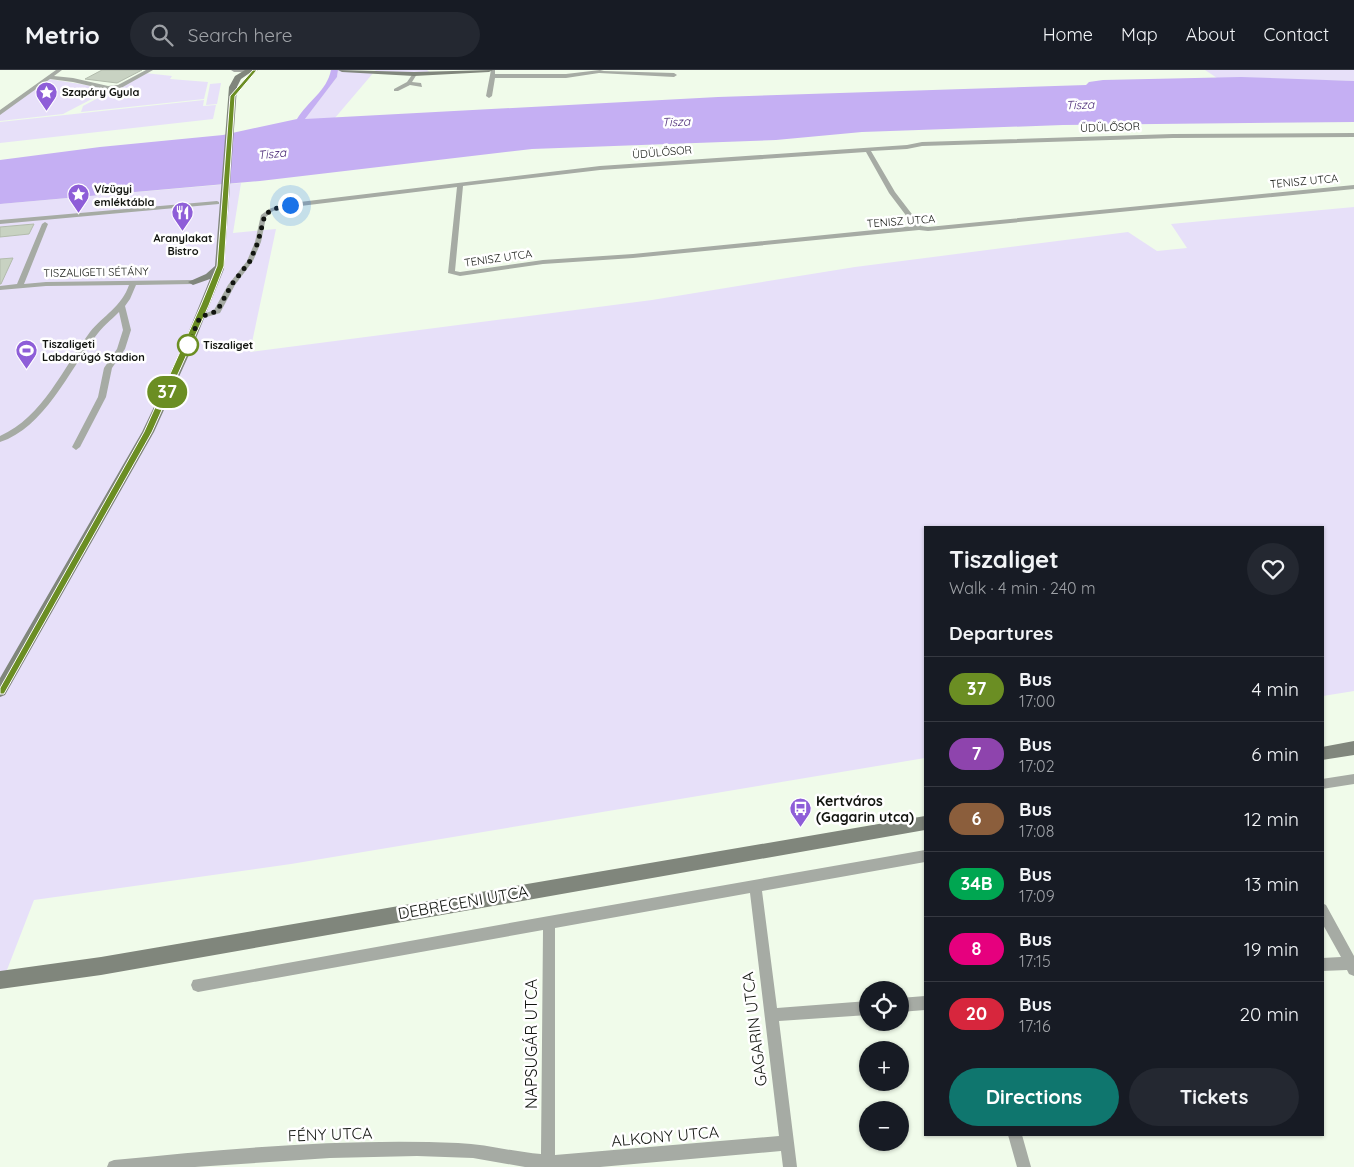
<!DOCTYPE html>
<html lang="en">
<head>
<meta charset="utf-8">
<style>
  :root { --surface:#171b24; --page:#242831; --text:#f1f3f6; --muted:#9ea1a6; --line:#363941; --accent:#0f766e }
  body { margin:0; font-family:Quicksand,sans-serif; background:var(--page); color:var(--text); height:100vh; display:flex; flex-direction:column; font-size:19px; white-space:nowrap }
  * { box-sizing:border-box; margin:0 }
  p { font-size:16px; color:var(--muted) }
  .icon { flex:none; width:28px; height:28px; fill:none; stroke:currentColor; stroke-width:2; stroke-linecap:round; stroke-linejoin:round }
  .map { position:relative; flex:1; overflow:hidden }
  .sheet { position:absolute; left:924px; top:456px; width:400px; height:610px; display:flex; flex-direction:column; background:var(--surface); border-radius:0px; box-shadow:0 1px 4px #0004 }
  .sheet>* { flex:none }
  .badge { padding:0 10px; border-radius:16px; font-size:18px; line-height:32px }
  .fabs { position:absolute; left:859px; top:911px; display:grid; gap:10px }
  .fabs a { display:grid; place-items:center; width:50px; height:50px; border-radius:50%; background:var(--surface); box-shadow:0 1px 4px #0004; font-size:25px }
  .you { position:absolute; width:25px; height:25px; margin:-12px; border:4px solid #fff; border-radius:50%; background:#1a73e8; box-shadow:0 0 0 8px #1a73e833 }
  .map>.badge { position:absolute; translate:-50% -50%; box-shadow:0 0 0 2px #fff }
  h2 { padding:0 25px; font-size:19px; line-height:45px }
  .round { display:grid; place-items:center; flex:none; width:52px; height:52px; border-radius:26px; background:var(--page) }
  .head { display:flex; align-items:center; justify-content:space-between; height:85px; padding:0 25px }
  h1 { font-size:24px; font-weight:700; line-height:38px }
  .primary-button { display:flex; gap:10px; margin-top:auto; padding:10px 25px }
  .primary-button a { flex:1; height:58px; border-radius:30px; background:var(--accent); color:#fff; font-size:20px; font-weight:700; line-height:58px; text-align:center }
  .primary-button a+a { background:var(--page); color:var(--text) }
  ul { padding:0; list-style:none }
  li { display:flex; align-items:center; gap:15px; height:65px; padding:0 25px; border-top:1px solid var(--line) }
  li div { flex:1 }
  li b { display:block; font-size:19px }
  li em { font-style:normal }
  li .badge { min-width:55px; font-weight:700; text-align:center }
  header { display:flex; align-items:center; gap:30px; box-sizing:border-box; height:70px; padding:0 25px; background:var(--surface); border-bottom:1px solid var(--line) }
  header strong { font-size:24px }
  nav { display:flex; gap:28px; margin-inline-start:auto; font-size:18px }
  .search { width:350px; height:45px; background:var(--page); display:flex; align-items:center; gap:12px; box-sizing:border-box; padding:0 18px; border-radius:28px; color:var(--muted); font-size:19px }
  .map>svg:first-child { display:block }
  .green { fill:#e7e0f9 }
  .water { fill:#c5aff3 }
  .building { fill:#c8d2c2; stroke:#b2bbac }
  .lines { fill:none; stroke-linecap:round; stroke-linejoin:round }
  .street { fill:#a6aba4; fill-rule:evenodd }
  .secondary { fill:#80867c; fill-rule:evenodd }
  .line { fill:#6b8e23; stroke:#fff }
  .walk { stroke:#121510; stroke-width:5; stroke-dasharray:0 9 }
  .stop-dot { fill:#fff; stroke:#6b8e23; stroke-width:2.5 }
  .labels { text-anchor:middle; stroke-width:5; stroke-linejoin:round; paint-order:stroke }
  .far-poi-label { font-size:11px; font-weight:bold; fill:#121510; stroke:#fff; text-anchor:start }
  .far-street-label { font-size:11px; fill:#121510; stroke:#fff }
  .far-stop-label { font-size:11px; font-weight:bold; fill:#121510; stroke:#fff; text-anchor:start }
  .far-water-label { font-size:12px; font-style:italic; fill:#482775; stroke:#fff }
  .poi-label { font-size:14px; font-weight:bold; fill:#121510; stroke:#fff; text-anchor:start }
  .near-street-label { font-size:16px; fill:#121510; stroke:#fff }
</style>
</head>
<body>
<header>
<strong>Metrio</strong>
<div class="search"><svg class="icon" aria-label="search" viewBox="0 0 24 24"><circle cx="10" cy="10" r="6"/><path d="M15 15l6 6"/></svg>Search here</div>
<nav><a>Home</a><a>Map</a><a>About</a><a>Contact</a></nav>
</header>
<div class="map">
<svg width="1354" height="1097" viewBox="0 0 1354 1097">
  <rect width="100%" height="100%" fill="#f0fbea"/>
  <g class="green">
    <polygon points="338,0 373,2 376,0 427,0 432,4 374,2 334,49 305,49 337,7"/>
    <polygon points="1205,0 1354,0 1354,11 1217,8"/>
    <polygon points="145,3 172,6 170,9 208,12 204,29 81,42 83,36"/>
    <polygon points="49,9 111,19 63,44 0,51 0,44"/>
    <polygon points="221,13 217,34 206,35 210,14"/>
    <polygon points="204,30 203,36 216,35 213,49 0,73 0,52"/>
    <polygon points="241,113 233,163 276,159 250,282 652,230 855,197 1128,162 1157,181 1187,178 1171,154 1354,137 1354,621 1323,626 1322,458 925,458 925,688 291,794 34,830 0,918 0,134"/>
  </g>
  <path class="water" d="M331,0H338L337,7L305,49L718,27L1086,15L1089,12L1103,10L1241,7L1354,11V52L1063,55L862,62L776,70L532,79L260,111L0,134V90L100,77L223,65L297,49C307,32 327,21 331,0Z"/>
  <g class="building">
    <polygon points="102,0 142,0 117,13 85,9"/>
    <polygon points="34,154 29,164 0,167 0,157"/>
    <polygon points="13,188 1,214 0,214 0,189"/>
  </g>
  <g class="lines">
    <g class="street">
      <polygon points="56,0 62,0 54,6 73,8 108,16 118,15 146,0 153,0 121,18 108,20 73,12 50,9 0,45 0,40"/>
      <polygon points="231,0 258,0 255,2 234,2"/>
      <polygon points="491,0 495,0 495,4 566,4 600,0 604,1 674,3 677,5 674,7 599,3 566,8 495,8 492,26 489,28 486,26"/>
      <polygon points="414,2 417,4 412,12 421,13 422,17 410,15 398,21 394,21 394,19 407,12"/>
      <path d="M1354,63V67L1173,68L922,76L907,79L871,81L895,122L921,156L928,157L1354,115V119L928,161L919,160L633,188L543,194L460,206L448,203L457,117L284,138L273,141L266,147L261,172L253,191L235,215L220,243L200,249L196,247L214,240L228,215L247,191L255,172L261,145L269,139L283,134L600,96L907,75L922,72L1173,64ZM866,82L889,123L914,156L633,184L543,190L460,202L455,201L463,116L600,100Z"/>
      <polygon points="217,131 219,132 219,134 0,154 0,150"/>
      <path d="M45,152L48,154L24,214L46,212L193,210L197,212L193,214L136,215L130,229L125,236L131,260L125,279L112,298L106,327L80,377L76,380L72,377L98,327L104,298L117,279L123,260L119,242C111,250 102,257 95,267C69,301 44,358 0,372V366C43,347 63,298 90,262C103,246 122,236 129,215L46,216L0,220V216L17,214L42,154Z"/>
      <polygon points="1354,704 1354,714 1322,719 1322,709"/>
      <path d="M925,780V792L762,821L777,938L868,931V945L779,951L797,1097H783L781,1081L600,1097H525L473,1088L417,1086L330,1088L195,1097H107L109,1092L114,1090C228,1079 343,1068 458,1073C486,1074 513,1082 541,1084L543,860L198,922L193,920L191,915L193,910L549,846ZM750,823L779,1066L555,1085V858Z"/>
      <polygon points="1322,833 1326,835 1354,886 1354,906 1349,904 1347,900 1322,901 1322,888 1341,887 1322,853"/>
      <polygon points="925,926 925,940 900,942 900,928"/>
      <polygon points="1008,1065 1022,1065 1031,1097 1017,1097"/>
    </g>
    <g class="secondary">
      <polygon points="245,0 254,0 241,9 237,17 224,199 192,278 154,362 5,625 0,627 0,608 142,362 182,278 210,209 193,215 188,212 206,204 215,196 229,17 235,6"/>
      <polygon points="338,0 414,2 493,0 489,2 414,6 342,2"/>
      <polygon points="1354,671 1354,685 1322,690 1322,677"/>
      <polygon points="925,746 925,760 101,905 0,919 0,901 101,887"/>
    </g>
  </g>
  <polygon class="line" points="253,0 257,0 235,26 224,196 209,235 152,362 4,624 0,624 0,618 144,362 201,235 217,196 230,26"/>
  <g class="lines">
    <polyline class="walk" points="188,275 200,247 217,241 232,214 250,191 258,172 265,144 277,138 290,135"/>
  </g>
  <defs>
    <symbol id="sight-pin" viewBox="-11 -11 22 30"><path d="M0 17L-7.5 6A9.5 9.5 0 1 1 7.5 6Z" fill="#8e5ed8" stroke="#fff"/><path d="M0-6L1.8-2.2L6-1.7L2.9 1.2L3.7 5.4L0 3.3L-3.7 5.4L-2.9 1.2L-6-1.7L-1.8-2.2Z" fill="#fff"/></symbol>
    <symbol id="restaurant-pin" viewBox="-11 -11 22 30"><path d="M0 17L-7.5 6A9.5 9.5 0 1 1 7.5 6Z" fill="#8e5ed8" stroke="#fff"/><path d="M-5-6h1v4h1v-4h1v4h1v-4h1v5L-1.5 .5V6h-2V.5L-5-1ZM5-6V6H3V1.5H1.5Q1.5-4 5-6Z" fill="#fff"/></symbol>
    <symbol id="stadium-pin" viewBox="-11 -11 22 30"><path d="M0 17L-7.5 6A9.5 9.5 0 1 1 7.5 6Z" fill="#8e5ed8" stroke="#fff"/><path d="M0-5a6.5 5 0 1 0 0 10a6.5 5 0 1 0 0-10ZM-3.5-1.8h7v3.6h-7Z" fill="#fff"/></symbol>
    <symbol id="bus-pin" viewBox="-11 -11 22 30"><path d="M0 17L-7.5 6A9.5 9.5 0 1 1 7.5 6Z" fill="#8e5ed8" stroke="#fff"/><path d="M-5-6H5V4H4V6H2V4H-2V6H-4V4H-5ZM-3.5-4V0h7V-4ZM-3.5 1.2v1.5H-2V1.2ZM2 1.2v1.5H3.5V1.2Z" fill="#fff"/></symbol>
  </defs>
  <g fill-rule="evenodd">
    <use href="#sight-pin" x="34" y="10" width="25" height="34"/>
    <use href="#sight-pin" x="66" y="112" width="25" height="34"/>
    <use href="#restaurant-pin" x="170" y="130" width="25" height="34"/>
    <use href="#stadium-pin" x="14" y="268" width="25" height="34"/>
    <use href="#bus-pin" x="788" y="726" width="25" height="34"/>
  </g>
  <circle class="stop-dot" cx="188" cy="275" r="10"/>
  <g class="labels">
    <g class="far-poi-label">
      <text x="62" y="26">Szapáry Gyula</text>
      <text x="94" y="123">Vízügyi<tspan x="94" dy="13">emléktábla</tspan></text>
      <text x="183" y="172" text-anchor="middle">Aranylakat<tspan x="183" dy="13">Bistro</tspan></text>
      <text x="42" y="278">Tiszaligeti<tspan x="42" dy="13">Labdarúgó Stadion</tspan></text>
    </g>
    <g class="far-street-label">
      <text transform="translate(1110 57) rotate(-2)" y="4">ÜDÜLŐSOR</text>
      <text transform="translate(662 82) rotate(-5)" y="4">ÜDÜLŐSOR</text>
      <text transform="translate(1304 111) rotate(-5)" y="4">TENISZ UTCA</text>
      <text transform="translate(901 151) rotate(-4)" y="4">TENISZ UTCA</text>
      <text transform="translate(498 188) rotate(-8)" y="4">TENISZ UTCA</text>
      <text transform="translate(96 202) rotate(-1)" y="4">TISZALIGETI SÉTÁNY</text>
    </g>
    <g class="far-stop-label">
      <text x="203" y="279">Tiszaliget</text>
    </g>
    <g class="far-water-label">
      <text transform="translate(1080 35) rotate(-2)" y="4">Tisza</text>
      <text transform="translate(676 52) rotate(-2)" y="4">Tisza</text>
      <text transform="translate(272 84) rotate(-6)" y="4">Tisza</text>
    </g>
    <g class="poi-label">
      <text x="816" y="736">Kertváros<tspan x="816" dy="16">(Gagarin utca)</tspan></text>
    </g>
    <g class="near-street-label">
      <text transform="translate(463 832) rotate(-10)" y="6">DEBRECENI UTCA</text>
      <text transform="translate(754 959) rotate(-97)" y="6">GAGARIN UTCA</text>
      <text transform="translate(531 974) rotate(-90)" y="6">NAPSUGÁR UTCA</text>
      <text transform="translate(330 1064) rotate(-2)" y="6">FÉNY UTCA</text>
      <text transform="translate(665 1066) rotate(-5)" y="6">ALKONY UTCA</text>
    </g>
  </g>
</svg>
<div class="fabs">
<a><svg class="icon" aria-label="locate" viewBox="0 0 24 24"><circle cx="12" cy="12" r="6"/><path d="M12 2v4M12 18v4M2 12h4M18 12h4"/></svg></a>
<a>+</a>
<a>−</a>
</div>
<div class="you" style="left:290px;top:135px"></div>
<b class="badge" style="left:167px;top:322px;background:#6b8e23;color:#fff">37</b>
<section class="sheet">
<div class="head"><div><h1>Tiszaliget</h1><p>Walk · 4 min · 240 m</p></div><a class="round"><svg class="icon" aria-label="heart" viewBox="0 0 24 24"><path d="M12 20l-8-8c-3-5 5-10 8-4 3-6 11-1 8 4z"/></svg></a></div>
<h2>Departures</h2>
<ul>
<li><span class="badge" style="background:#6b8e23;color:#fff">37</span><div><b>Bus</b><p>17:00</p></div><em>4 min</em></li>
<li><span class="badge" style="background:#8e44ad;color:#fff">7</span><div><b>Bus</b><p>17:02</p></div><em>6 min</em></li>
<li><span class="badge" style="background:#8b5e3c;color:#fff">6</span><div><b>Bus</b><p>17:08</p></div><em>12 min</em></li>
<li><span class="badge" style="background:#00a651;color:#fff">34B</span><div><b>Bus</b><p>17:09</p></div><em>13 min</em></li>
<li><span class="badge" style="background:#e6007e;color:#fff">8</span><div><b>Bus</b><p>17:15</p></div><em>19 min</em></li>
<li><span class="badge" style="background:#d7263d;color:#fff">20</span><div><b>Bus</b><p>17:16</p></div><em>20 min</em></li>
</ul>
<div class="primary-button"><a>Directions</a><a>Tickets</a></div>
</section>
</div>
</body>
</html>
